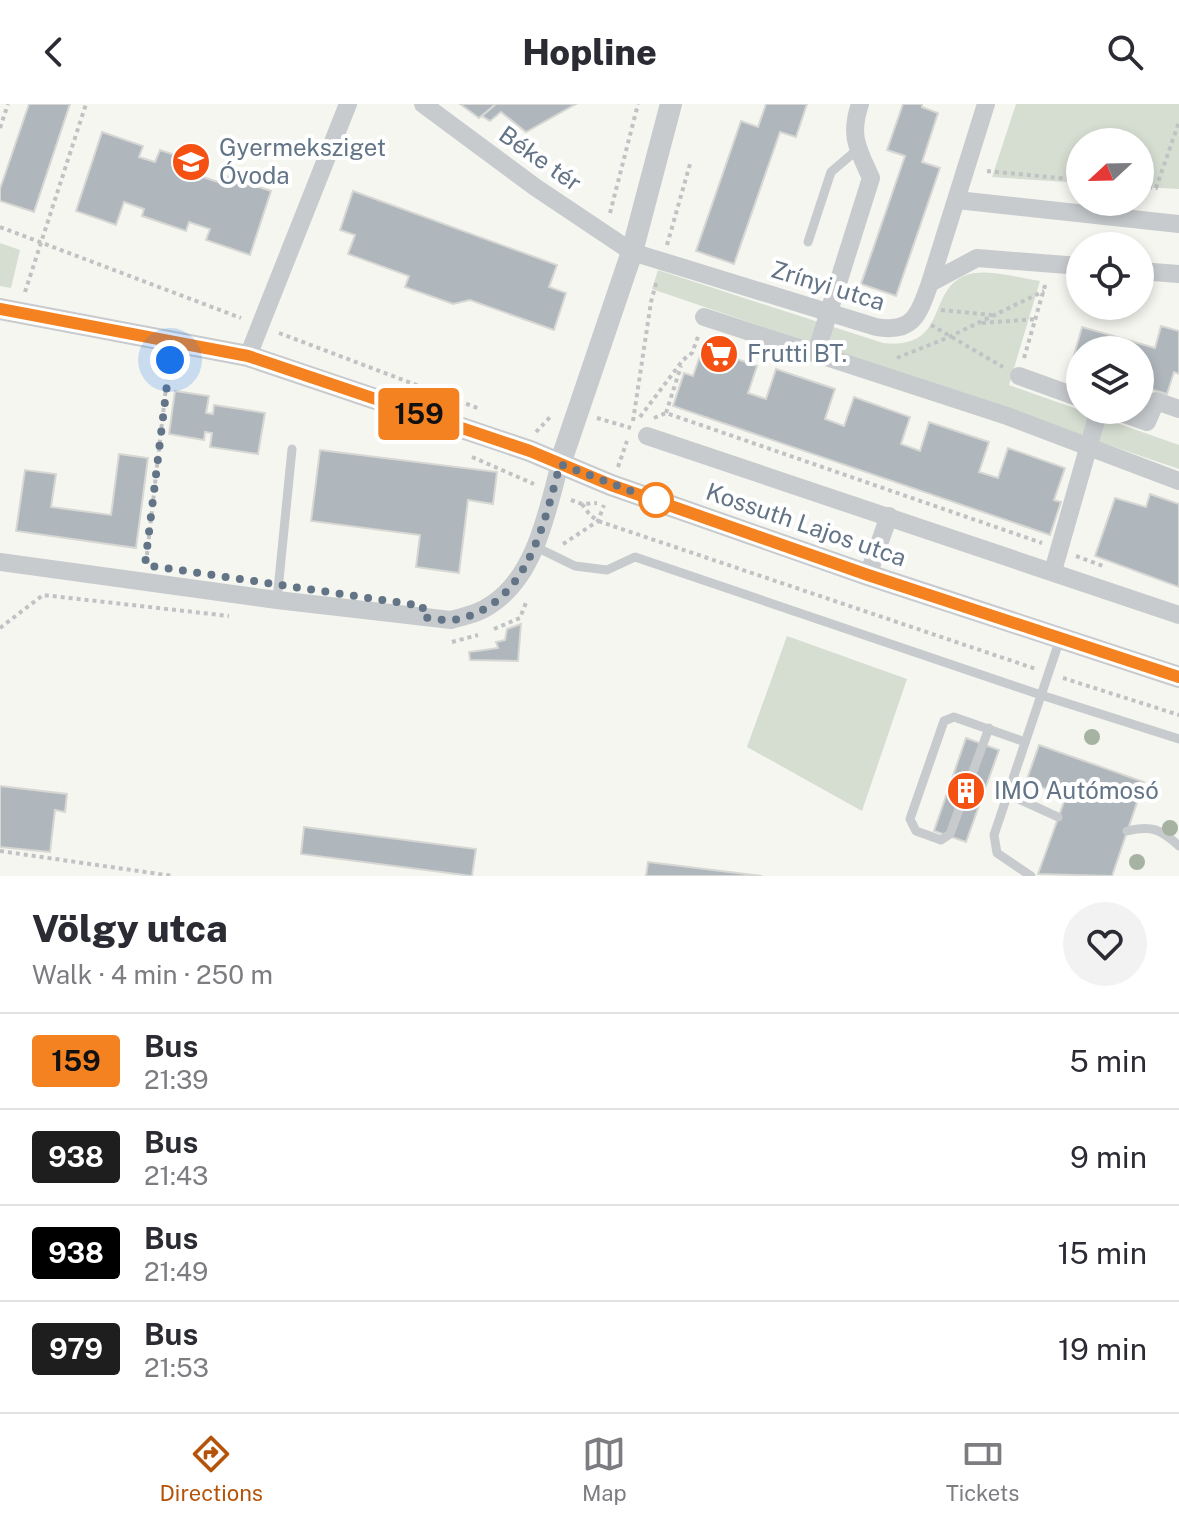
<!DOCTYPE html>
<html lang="en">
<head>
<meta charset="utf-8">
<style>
  :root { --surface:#fff; --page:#f2f2f3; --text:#2b2b33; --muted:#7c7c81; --line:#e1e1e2; --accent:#b45309 }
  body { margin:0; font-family:"Public Sans",sans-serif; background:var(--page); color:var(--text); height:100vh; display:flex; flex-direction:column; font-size:30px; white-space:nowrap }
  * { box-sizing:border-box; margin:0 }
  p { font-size:26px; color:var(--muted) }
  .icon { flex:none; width:44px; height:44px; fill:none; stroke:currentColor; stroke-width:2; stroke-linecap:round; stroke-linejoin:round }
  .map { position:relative; height:772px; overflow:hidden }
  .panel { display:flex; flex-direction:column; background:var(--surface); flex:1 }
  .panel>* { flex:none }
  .badge { padding:0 16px; border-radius:6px; font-size:28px; line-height:52px }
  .needle { width:52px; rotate:248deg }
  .buttons { position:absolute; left:1066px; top:24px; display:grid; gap:16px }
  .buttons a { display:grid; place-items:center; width:88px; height:88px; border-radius:50%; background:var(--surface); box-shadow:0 4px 12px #0003; font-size:40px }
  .you { position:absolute; width:40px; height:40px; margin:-20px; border:6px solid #fff; border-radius:50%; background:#1a73e8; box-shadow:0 0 0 12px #1a73e833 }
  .map>.badge { position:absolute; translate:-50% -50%; box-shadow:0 0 0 4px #fff }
  .round { display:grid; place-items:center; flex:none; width:84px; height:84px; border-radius:42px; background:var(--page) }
  .overview { display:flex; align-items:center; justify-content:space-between; height:136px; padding:0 32px }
  h1 { font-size:38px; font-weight:800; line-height:60px }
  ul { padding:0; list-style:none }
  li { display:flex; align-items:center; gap:24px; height:96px; padding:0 32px; border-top:2px solid var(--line) }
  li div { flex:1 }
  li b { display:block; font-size:30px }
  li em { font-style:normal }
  li .badge { min-width:88px; font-weight:700; text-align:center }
  header { display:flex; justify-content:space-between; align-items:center; height:104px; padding:0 32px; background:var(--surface); font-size:36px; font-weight:800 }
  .dock { display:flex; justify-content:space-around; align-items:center; height:112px; border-top:2px solid var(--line); background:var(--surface); font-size:22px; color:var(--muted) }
  .dock a { display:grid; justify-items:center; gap:4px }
  .dock .active { color:var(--accent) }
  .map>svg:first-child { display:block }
  .green { fill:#d6ded2 }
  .building { fill:#afb7bd; stroke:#d7d7d4; stroke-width:2 }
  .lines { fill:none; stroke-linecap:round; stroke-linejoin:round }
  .path { stroke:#c0c2c4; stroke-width:4; stroke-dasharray:4 4; stroke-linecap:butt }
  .service { stroke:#c8cbce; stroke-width:9 }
  .minor { stroke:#c8cbce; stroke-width:18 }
  .tertiary { stroke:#c8cbce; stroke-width:22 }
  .tree { fill:#a6b3a2 }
  .line-casing { stroke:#fff; stroke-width:18 }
  .line { stroke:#f58220; stroke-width:12 }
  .walk { stroke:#627486; stroke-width:8; stroke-dasharray:0 14.4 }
  .stop-dot { fill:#fff; stroke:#f58220; stroke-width:4 }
  .labels { text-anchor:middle; stroke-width:8; stroke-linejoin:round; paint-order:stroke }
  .poi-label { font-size:24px; fill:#627486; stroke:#fff; text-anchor:start }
  .street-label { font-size:24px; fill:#627486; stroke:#fff }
</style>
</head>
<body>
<header><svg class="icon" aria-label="back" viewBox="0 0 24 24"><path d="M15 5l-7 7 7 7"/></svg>Hopline<svg class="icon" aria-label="search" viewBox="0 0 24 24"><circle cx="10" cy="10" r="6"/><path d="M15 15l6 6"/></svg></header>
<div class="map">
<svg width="1179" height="772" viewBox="0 0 1179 772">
  <rect width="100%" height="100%" fill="#f6f6f1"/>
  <g class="green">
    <polygon points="1016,0 1179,0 1179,85 1140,83 1140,38 1080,38 1080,79 992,73"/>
    <polygon points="0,139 20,146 11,184 0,182"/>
    <path d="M658,166L883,239C948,246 927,188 964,172C986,163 1017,174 1040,177L1009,281L1179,341V365L652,185Z"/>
    <polygon points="787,532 907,575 862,707 747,643"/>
  </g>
  <g class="building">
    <polygon points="29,0 70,0 34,108 0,97 0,85"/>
    <polygon points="460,0 496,0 479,14"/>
    <polygon points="496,0 576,0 526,28 501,8 490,17 482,12"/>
    <polygon points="766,0 807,0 796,33 780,28 734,160 696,147 741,17 758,23"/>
    <polygon points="903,0 922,0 922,3 938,9 922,58 940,64 896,192 861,180 905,52 887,46"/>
    <polygon points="102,28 143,42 139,53 155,58 160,46 206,61 203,73 221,79 223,71 271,87 250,151 206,136 210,125 189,118 186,127 142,112 144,105 124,98 116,121 76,107"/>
    <polygon points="353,87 557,161 549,183 566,189 554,226 470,196 453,200 405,183 409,172 348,150 355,131 340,126"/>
    <polygon points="1161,222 1179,227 1179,270 1174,268 1167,290 1140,282 1140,246 1080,246 1080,264 1071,262 1082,223 1155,244"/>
    <polygon points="703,243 757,262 748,289 766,295 776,265 835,285 825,315 844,322 854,293 910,313 901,340 920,347 929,318 989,338 979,368 998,374 1008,344 1065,364 1054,396 1061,398 1050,431 673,302 684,269 693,272"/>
    <polygon points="175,287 209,292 206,309 213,310 214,301 265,309 258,350 210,343 212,329 205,328 204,336 169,330"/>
    <polygon points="320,346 497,368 493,400 468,396 459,469 416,463 420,431 311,417"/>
    <polygon points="119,350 148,354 136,444 16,427 25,366 56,370 51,403 111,411"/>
    <polygon points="1150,390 1179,400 1179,483 1095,452 1115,394 1146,403"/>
    <polygon points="521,520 518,557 470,556 469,548 498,544 496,538 505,536 507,525"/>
    <polygon points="966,634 999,646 966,738 934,727"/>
    <polygon points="1039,641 1144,678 1112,772 1038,770 1066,692 1026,678"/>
    <polygon points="0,682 67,690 65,708 55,706 50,748 0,743"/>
    <polygon points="304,723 476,745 472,772 301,750"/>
    <polygon points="648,758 762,772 646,772"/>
  </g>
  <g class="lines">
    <g class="path">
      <polyline points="0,24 8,0"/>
      <polyline points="987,67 1080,76"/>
      <polyline points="1140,82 1156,84 1179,18"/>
      <polyline points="610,109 638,0"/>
      <polyline points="0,123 241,214"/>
      <polyline points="667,141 690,60"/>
      <polyline points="25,188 86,0"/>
      <polyline points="941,206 992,211"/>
      <polyline points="982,219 1036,215"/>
      <polyline points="931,221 1003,263"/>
      <polyline points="279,229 480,305"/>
      <polyline points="897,254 949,233 1044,187"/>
      <polyline points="1024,254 1046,178"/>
      <polyline points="666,309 681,262"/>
      <polyline points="640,313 683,256 692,249 699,230"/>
      <polyline points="597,314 631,324"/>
      <polyline points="654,314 666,309 1042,439"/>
      <polyline points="633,317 651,198 657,176"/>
      <polyline points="536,328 552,311"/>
      <polyline points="472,353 534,380"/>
      <polyline points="618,363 627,337"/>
      <polyline points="571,396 582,400 597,399"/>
      <polyline points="582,400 590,411 598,417 1036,565"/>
      <polyline points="563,440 598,417 604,401"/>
      <polyline points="1076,452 1106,463"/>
      <polyline points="146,459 169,257"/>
      <polyline points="0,524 43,491 229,512"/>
      <polyline points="494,525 520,514 527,496"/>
      <polyline points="452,538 478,531"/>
      <polyline points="1063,574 1179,611"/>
      <polyline points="0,747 173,772"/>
    </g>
    <g class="service">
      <polyline points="808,138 831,68 858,45"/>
      <polyline points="536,443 575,462 607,466 635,453 1041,591 1179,635"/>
      <polyline points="277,496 292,345"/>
      <polyline points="989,624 950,730 941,736 916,727 910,715 944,617 954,613 1025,638"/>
      <polyline points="1008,690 1058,713"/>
      <path d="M1127,727C1151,721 1161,725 1179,742"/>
      <polyline points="1031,772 997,749 994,731 1060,535"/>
    </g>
    <g class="minor">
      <path d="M423,0L535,83L632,148L876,223C914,230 919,209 930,179L977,154L1080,162"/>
      <polyline points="957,96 1179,120"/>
      <polyline points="1140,167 1179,170"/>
      <polyline points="930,179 986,0"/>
      <polyline points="704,213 1007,312 1179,377"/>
      <path d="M816,249L871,74C858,45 849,32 860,0"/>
      <polyline points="248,252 348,0"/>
      <polyline points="1019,272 1080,294"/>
      <polyline points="1113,306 1147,318 1156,297 1179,305"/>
      <polyline points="647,332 1179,511"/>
      <path d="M0,458L277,496L451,516C465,512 480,509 492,500C536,471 547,407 560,360"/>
      <polyline points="1053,467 1099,306"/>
      <polyline points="868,471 889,412"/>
    </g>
    <g class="tertiary">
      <polyline points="0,205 248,252 530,347 611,381 868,471 1179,573"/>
      <polyline points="560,360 632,148 671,0"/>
    </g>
  </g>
  <g class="tree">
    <circle cx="1092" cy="633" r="8"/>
    <circle cx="1170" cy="724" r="8"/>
    <circle cx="1137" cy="758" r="8"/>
  </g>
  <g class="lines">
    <defs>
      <polyline id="line" points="0,205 248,252 530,347 611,381 868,471 1179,573"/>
    </defs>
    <use href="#line" class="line-casing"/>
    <use href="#line" class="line"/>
    <path class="walk" d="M170,256L145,461L423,502L422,513C432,514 443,517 453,516C527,504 544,420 560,360L668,401L656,396"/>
  </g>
  <defs>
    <symbol id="school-disc" viewBox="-11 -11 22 22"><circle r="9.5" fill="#f45113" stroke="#fff"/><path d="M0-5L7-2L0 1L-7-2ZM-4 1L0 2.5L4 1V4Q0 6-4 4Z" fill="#fff"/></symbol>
    <symbol id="supermarket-disc" viewBox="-11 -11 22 22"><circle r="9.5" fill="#f45113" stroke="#fff"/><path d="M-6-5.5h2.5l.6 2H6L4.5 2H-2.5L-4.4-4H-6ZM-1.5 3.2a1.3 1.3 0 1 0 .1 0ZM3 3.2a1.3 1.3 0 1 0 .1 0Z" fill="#fff"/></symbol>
    <symbol id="building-disc" viewBox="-11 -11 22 22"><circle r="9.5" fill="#f45113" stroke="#fff"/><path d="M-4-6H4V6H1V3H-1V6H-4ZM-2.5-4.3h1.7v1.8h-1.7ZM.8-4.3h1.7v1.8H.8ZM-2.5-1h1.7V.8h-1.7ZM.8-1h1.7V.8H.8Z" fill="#fff"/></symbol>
  </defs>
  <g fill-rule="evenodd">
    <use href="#school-disc" x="169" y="36" width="44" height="44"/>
    <use href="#supermarket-disc" x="697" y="228" width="44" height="44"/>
    <use href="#building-disc" x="944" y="665" width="44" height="44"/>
  </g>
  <circle class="stop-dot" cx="656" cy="396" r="16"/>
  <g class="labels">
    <g class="poi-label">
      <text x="219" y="52">Gyermeksziget<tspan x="219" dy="28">Óvoda</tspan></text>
      <text x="747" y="258">Frutti BT.</text>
      <text x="994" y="695">IMO Autómosó</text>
    </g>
    <g class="street-label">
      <text transform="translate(540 55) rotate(35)" y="8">Béke tér</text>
      <text transform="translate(828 182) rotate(17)" y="8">Zrínyi utca</text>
      <text transform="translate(806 421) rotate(19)" y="8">Kossuth Lajos utca</text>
    </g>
  </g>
</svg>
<div class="buttons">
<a><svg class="needle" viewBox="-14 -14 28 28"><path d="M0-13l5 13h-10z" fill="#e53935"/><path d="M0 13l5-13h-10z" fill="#7c7c81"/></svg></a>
<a><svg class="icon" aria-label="locate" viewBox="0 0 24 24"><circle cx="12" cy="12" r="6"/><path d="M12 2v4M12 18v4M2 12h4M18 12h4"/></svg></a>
<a><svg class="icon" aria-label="layers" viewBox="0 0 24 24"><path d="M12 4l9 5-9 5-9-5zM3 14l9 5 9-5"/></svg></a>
</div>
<div class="you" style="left:170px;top:256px"></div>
<b class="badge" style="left:419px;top:310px;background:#f58220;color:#111">159</b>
</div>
<section class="panel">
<div class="overview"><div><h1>Völgy utca</h1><p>Walk · 4 min · 250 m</p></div><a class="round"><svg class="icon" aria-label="heart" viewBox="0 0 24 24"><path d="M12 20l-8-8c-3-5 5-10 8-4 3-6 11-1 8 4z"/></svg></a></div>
<ul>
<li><span class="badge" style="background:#f58220;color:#111">159</span><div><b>Bus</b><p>21:39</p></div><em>5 min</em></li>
<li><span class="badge" style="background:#1e1e1e;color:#fff">938</span><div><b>Bus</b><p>21:43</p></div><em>9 min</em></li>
<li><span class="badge" style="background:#000;color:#fff">938</span><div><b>Bus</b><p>21:49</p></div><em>15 min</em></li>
<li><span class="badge" style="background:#1e1e1e;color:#fff">979</span><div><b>Bus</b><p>21:53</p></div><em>19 min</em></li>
</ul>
</section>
<nav class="dock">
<a class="active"><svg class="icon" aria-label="directions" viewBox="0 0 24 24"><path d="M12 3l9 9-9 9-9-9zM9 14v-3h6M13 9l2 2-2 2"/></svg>Directions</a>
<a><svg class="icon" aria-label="map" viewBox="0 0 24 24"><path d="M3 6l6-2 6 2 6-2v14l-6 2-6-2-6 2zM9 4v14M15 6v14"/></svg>Map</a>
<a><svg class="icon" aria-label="tickets" viewBox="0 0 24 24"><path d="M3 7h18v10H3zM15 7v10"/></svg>Tickets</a>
</nav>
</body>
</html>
